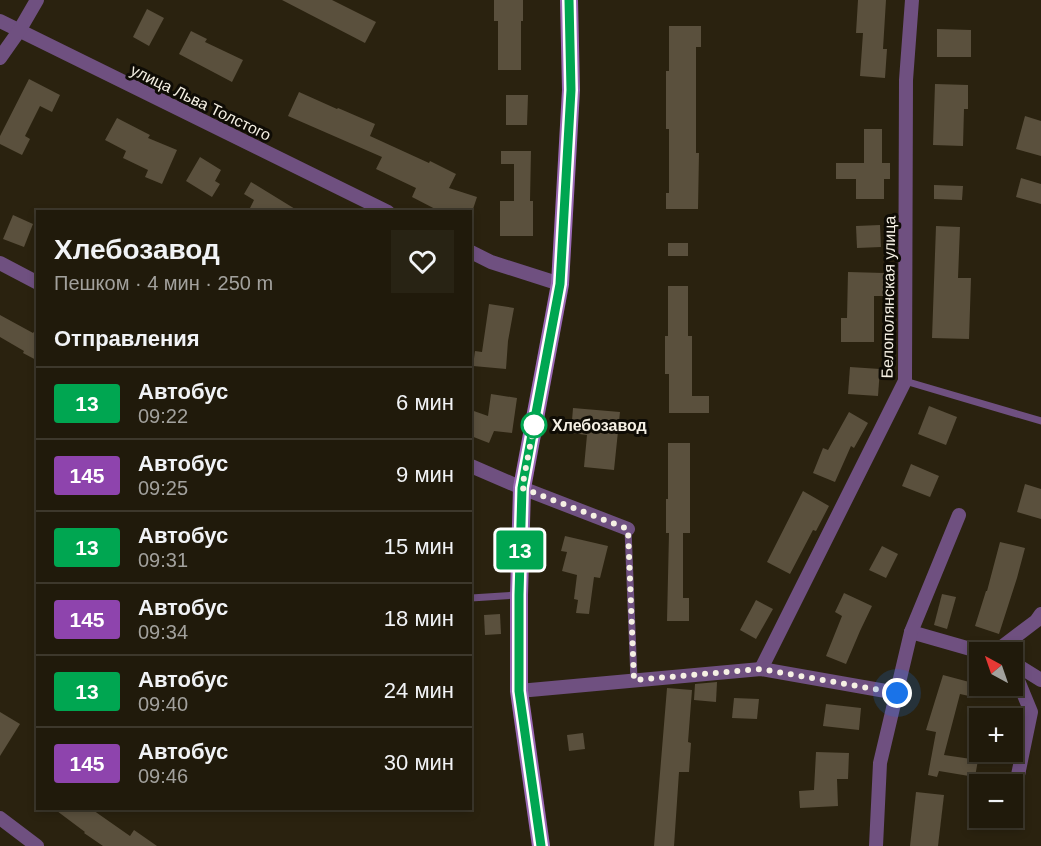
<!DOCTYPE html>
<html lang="ru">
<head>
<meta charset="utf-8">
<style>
  :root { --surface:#201a0b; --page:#282314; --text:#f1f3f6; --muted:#a2a19d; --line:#3d382c }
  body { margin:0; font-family:Helvetica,sans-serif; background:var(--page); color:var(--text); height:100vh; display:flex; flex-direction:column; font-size:22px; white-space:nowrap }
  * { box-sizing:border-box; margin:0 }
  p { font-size:20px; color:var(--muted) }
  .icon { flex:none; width:33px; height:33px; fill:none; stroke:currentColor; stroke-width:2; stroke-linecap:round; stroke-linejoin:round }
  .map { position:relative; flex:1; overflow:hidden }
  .panel { position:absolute; left:36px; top:210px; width:436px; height:600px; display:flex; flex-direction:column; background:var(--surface); border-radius:0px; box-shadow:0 3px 9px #0003,0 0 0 2px var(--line) }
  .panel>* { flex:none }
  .badge { padding:0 12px; border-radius:4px; font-size:21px; line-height:39px }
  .needle { width:39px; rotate:320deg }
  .buttons { position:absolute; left:969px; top:642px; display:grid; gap:12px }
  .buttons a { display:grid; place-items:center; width:54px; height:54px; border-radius:0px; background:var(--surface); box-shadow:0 3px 9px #0003,0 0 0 2px var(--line); font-size:30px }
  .you { position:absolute; width:30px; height:30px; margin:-15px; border:4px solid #fff; border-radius:50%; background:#1a73e8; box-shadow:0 0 0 9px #1a73e833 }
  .map>.badge { position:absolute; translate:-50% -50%; box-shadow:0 0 0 3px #fff }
  h2 { padding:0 18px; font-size:22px; line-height:54px }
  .round { display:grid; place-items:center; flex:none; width:63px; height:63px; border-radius:0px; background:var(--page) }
  .summary { display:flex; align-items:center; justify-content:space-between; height:102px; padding:0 18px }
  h1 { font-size:28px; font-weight:600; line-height:45px }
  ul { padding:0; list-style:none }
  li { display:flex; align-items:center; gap:18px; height:72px; padding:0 18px; border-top:2px solid var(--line) }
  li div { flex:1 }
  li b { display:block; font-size:22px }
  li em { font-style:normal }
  li .badge { min-width:66px; font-weight:700; text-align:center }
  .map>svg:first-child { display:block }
  .building { fill:#5a503d }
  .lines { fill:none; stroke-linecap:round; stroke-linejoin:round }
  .lane { stroke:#6f5080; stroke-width:7 }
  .street { stroke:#6f5080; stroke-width:14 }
  .secondary { stroke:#9a69b5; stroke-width:18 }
  .line-casing { stroke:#fff; stroke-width:14 }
  .line { stroke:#00a651; stroke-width:9 }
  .walk { stroke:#f5f0e4; stroke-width:6; stroke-dasharray:0 10.8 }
  .stop-dot { fill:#fff; stroke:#00a651; stroke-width:3 }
  .labels { text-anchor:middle; stroke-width:6; stroke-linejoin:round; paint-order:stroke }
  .street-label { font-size:16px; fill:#f5f0e4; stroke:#0f0c05 }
  .stop-label { font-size:16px; font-weight:bold; fill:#f5f0e4; stroke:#0f0c05; text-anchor:start }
</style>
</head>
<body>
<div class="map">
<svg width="1041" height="846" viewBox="0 0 1041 846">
  <rect width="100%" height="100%" fill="#2a220f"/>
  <g class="building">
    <polygon points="282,0 332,0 376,22 365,43"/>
    <polygon points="494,0 523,0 523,21 521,21 521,70 498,70 498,21 494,21"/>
    <polygon points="858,0 886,0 883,49 887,49 885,78 860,76 863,33 856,33"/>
    <polygon points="147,9 164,18 149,46 133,37"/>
    <polygon points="669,26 701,26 701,47 696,47 696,153 699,153 698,209 666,209 666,193 669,193 669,129 666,129 666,71 669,71"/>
    <polygon points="937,29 971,30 971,57 937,57"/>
    <polygon points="191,31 207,39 205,42 243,60 232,82 179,54"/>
    <polygon points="29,79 60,95 52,112 40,106 25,136 30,139 22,155 0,144 0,136"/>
    <polygon points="935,84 968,85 968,109 964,109 963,146 933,145"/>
    <polygon points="299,92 337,109 338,108 375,124 370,136 429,163 430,161 456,174 449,188 477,197 472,212 441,212 412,197 416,188 376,169 382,157 288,116"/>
    <polygon points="506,95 528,95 527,125 506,125"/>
    <polygon points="1025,116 1041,121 1041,156 1016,149"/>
    <polygon points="117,118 150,135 148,138 177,150 162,184 145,177 148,170 123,158 126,151 105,140"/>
    <polygon points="864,129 882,129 882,163 890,163 890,179 884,179 884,199 856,199 856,179 836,179 836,163 864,163"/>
    <polygon points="501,151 531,151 530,201 533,201 533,236 500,236 500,201 514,201 514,164 501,164"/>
    <polygon points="200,157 221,170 215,181 220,184 212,197 186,181"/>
    <polygon points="1021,178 1041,184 1041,204 1016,197"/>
    <polygon points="251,182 300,212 248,212 254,200 244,194"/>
    <polygon points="934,185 963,186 962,200 934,199"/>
    <polygon points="13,215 33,224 24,247 3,239"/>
    <polygon points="880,225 881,247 857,248 856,226"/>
    <polygon points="936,226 960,227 958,278 971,278 969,339 932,338"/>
    <rect x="668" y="243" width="20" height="13"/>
    <polygon points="848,272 884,273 883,296 874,296 874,342 841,342 841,318 847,318"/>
    <polygon points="668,286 688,286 688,336 692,336 692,396 709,396 709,413 669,413 669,374 665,374 665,336 668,336"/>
    <polygon points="489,304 514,308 508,341 506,369 473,366 475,351 482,352"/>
    <polygon points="0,315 33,333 38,326 38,361 23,353 24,351 0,337"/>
    <polygon points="850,367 880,369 878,396 848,394"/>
    <polygon points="491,394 517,398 512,433 494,431 489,443 471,436 471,410 488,416"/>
    <polygon points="929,406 957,417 946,445 918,434"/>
    <polygon points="573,408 620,412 614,470 584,467 587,435 571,433"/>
    <polygon points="849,412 868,423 854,448 851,446 835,482 813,473 823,448 828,450"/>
    <polygon points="668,443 690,443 690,533 683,533 683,598 689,598 689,621 667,621 669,533 666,533 666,499 668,499"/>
    <polygon points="911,464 939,476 930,497 902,486"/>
    <polygon points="1025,484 1041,489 1041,519 1017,512"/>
    <polygon points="803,491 829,506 816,531 813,530 790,574 767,562"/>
    <polygon points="565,536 608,546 600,578 594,577 589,614 576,613 578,600 574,599 577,575 562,571 567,552 561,551"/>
    <polygon points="1000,542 1025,548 1017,578 999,634 975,626 986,591 987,591"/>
    <polygon points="882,546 898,554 886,578 869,570"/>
    <polygon points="844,593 872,606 860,631 846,664 826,656 842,616 835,612"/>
    <polygon points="942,594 956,597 947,629 934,625"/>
    <polygon points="756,600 773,609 756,639 740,630"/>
    <polygon points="500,614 501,634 485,635 484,615"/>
    <polygon points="943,675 973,683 969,696 960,694 944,755 978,760 975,777 939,771 937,777 928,775 936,732 926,730"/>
    <polygon points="717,682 716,702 694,700 695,684"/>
    <polygon points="667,688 692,690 688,742 691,743 689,772 679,772 674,846 654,846"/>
    <polygon points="734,698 759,699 757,719 732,718"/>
    <polygon points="826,704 861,708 859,730 823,726"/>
    <polygon points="0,712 20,724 0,756"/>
    <polygon points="583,733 585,749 569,751 567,735"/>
    <polygon points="816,752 849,753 848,779 837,779 838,806 800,808 799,791 814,790"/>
    <polygon points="916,792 944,795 938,846 910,846"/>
    <polygon points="53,808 90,808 130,836 134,830 157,846 103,846 84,833 85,832"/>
  </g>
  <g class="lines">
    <g class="lane">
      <polyline points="905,381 1041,421"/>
      <polyline points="628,529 634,680"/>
      <polyline points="471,598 516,595"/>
    </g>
    <g class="street">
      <polyline points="0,21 388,212"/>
      <polyline points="0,58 19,31 37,0"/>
      <polyline points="471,252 491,262 560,284"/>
      <polyline points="0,263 38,283"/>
      <polyline points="471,466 522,488 628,529"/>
      <polyline points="911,632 981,652"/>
      <polyline points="995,652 1036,621 1041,614"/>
      <polyline points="1012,662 1041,680"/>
      <polyline points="1012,666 1031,712 1018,775"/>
      <polyline points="761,669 905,381 906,80 912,0"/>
      <polyline points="519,691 761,669 897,693"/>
      <polyline points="0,818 37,846"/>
      <polyline points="876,846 880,763 911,632 959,515"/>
    </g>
    <polyline class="secondary" points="541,846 519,691 519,595 522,488 560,284 571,90 569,0"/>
  </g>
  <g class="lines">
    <defs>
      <polyline id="line" points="541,846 519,691 519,595 522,488 560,284 571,90 569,0"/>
    </defs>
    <use href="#line" class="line-casing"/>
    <use href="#line" class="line"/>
    <polyline class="walk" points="534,425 535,420 522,488 628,529 634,680 761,669 897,693"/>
  </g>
  <circle class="stop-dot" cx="534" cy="425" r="12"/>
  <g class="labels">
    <g class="street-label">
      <text transform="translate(201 102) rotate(26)" y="6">улица Льва Толстого</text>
      <text transform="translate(888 297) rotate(-89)" y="6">Белополянская улица</text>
    </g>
    <g class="stop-label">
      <text x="552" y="431">Хлебозавод</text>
    </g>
  </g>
</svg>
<div class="buttons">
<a><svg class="needle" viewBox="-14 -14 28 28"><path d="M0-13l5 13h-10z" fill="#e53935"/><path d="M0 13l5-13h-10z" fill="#a2a19d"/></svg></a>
<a>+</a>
<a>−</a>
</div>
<div class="you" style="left:897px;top:693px"></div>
<b class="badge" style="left:520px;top:550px;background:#00a651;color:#fff">13</b>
<section class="panel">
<div class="summary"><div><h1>Хлебозавод</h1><p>Пешком · 4 мин · 250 m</p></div><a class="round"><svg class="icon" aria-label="heart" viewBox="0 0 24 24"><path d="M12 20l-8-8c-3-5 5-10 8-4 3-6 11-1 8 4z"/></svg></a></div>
<h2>Отправления</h2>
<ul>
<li><span class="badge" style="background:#00a651;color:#fff">13</span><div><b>Автобус</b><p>09:22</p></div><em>6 мин</em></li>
<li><span class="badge" style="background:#8e44ad;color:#fff">145</span><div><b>Автобус</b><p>09:25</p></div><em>9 мин</em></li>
<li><span class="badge" style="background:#00a651;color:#fff">13</span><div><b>Автобус</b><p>09:31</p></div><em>15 мин</em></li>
<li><span class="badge" style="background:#8e44ad;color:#fff">145</span><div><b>Автобус</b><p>09:34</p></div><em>18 мин</em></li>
<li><span class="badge" style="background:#00a651;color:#fff">13</span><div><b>Автобус</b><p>09:40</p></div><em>24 мин</em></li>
<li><span class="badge" style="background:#8e44ad;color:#fff">145</span><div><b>Автобус</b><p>09:46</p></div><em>30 мин</em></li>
</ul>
</section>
</div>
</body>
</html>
